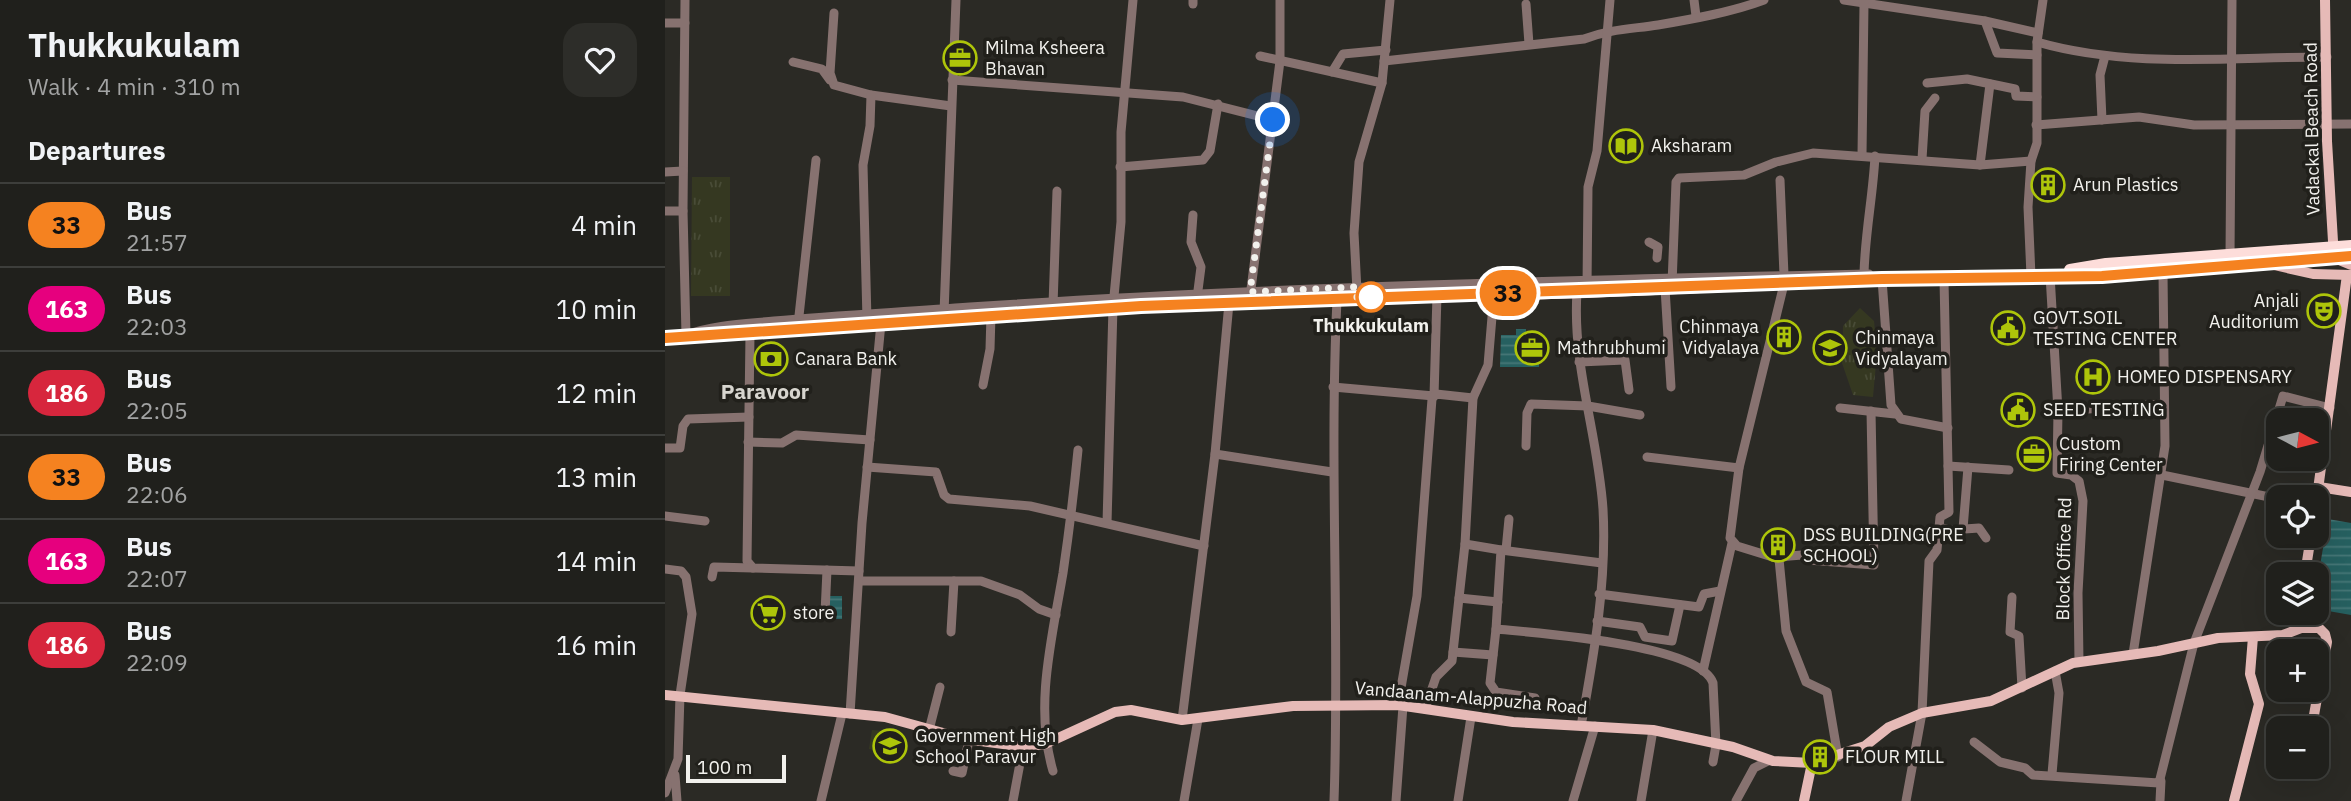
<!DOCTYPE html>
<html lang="en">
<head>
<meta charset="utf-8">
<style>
  :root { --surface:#20201c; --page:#2d2d29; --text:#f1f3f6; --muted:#a2a3a3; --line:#3d3e3b }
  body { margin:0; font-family:"IBM Plex Sans",sans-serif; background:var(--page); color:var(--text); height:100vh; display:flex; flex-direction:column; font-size:26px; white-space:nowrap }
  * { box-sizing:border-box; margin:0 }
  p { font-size:23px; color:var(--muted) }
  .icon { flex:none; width:38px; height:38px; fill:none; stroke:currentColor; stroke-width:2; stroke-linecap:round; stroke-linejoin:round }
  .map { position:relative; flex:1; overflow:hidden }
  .side { display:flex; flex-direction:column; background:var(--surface); width:665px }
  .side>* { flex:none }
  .badge { padding:0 14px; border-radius:23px; font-size:24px; line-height:46px }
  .needle { width:46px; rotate:97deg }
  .fabs { position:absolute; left:1601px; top:408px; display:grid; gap:14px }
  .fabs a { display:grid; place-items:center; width:63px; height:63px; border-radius:14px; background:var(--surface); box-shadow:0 7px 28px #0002,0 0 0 2px var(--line); font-size:35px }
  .scale { position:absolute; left:21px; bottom:18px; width:100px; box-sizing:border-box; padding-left:7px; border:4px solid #f2f1ed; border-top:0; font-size:19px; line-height:24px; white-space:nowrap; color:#f2f1ed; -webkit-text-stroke:5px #21201b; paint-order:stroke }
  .you { position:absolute; width:35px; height:35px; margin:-18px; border:5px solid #fff; border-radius:50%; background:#1a73e8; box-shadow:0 0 0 10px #1a73e833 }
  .map>.badge { position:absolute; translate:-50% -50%; box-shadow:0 0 0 4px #fff }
  h2 { padding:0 28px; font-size:26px; line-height:63px }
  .round { display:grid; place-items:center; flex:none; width:74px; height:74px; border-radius:21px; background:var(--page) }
  .head { display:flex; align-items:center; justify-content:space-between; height:119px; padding:0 28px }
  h1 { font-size:33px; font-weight:700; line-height:52px }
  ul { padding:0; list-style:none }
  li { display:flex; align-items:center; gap:21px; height:84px; padding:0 28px; border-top:2px solid var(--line) }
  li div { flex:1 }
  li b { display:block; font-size:26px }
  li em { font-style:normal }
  li .badge { min-width:77px; font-weight:700; text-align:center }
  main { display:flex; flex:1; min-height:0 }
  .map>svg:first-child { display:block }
  .grass { fill:url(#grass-tufts) }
  .water { fill:url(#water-rules) }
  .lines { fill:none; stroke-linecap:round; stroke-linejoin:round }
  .minor { stroke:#877270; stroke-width:9 }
  .major { stroke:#e6bab7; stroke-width:10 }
  .highway { stroke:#fdddda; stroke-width:12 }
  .line-casing { stroke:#fff; stroke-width:16 }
  .line { stroke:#f58220; stroke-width:10 }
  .walk { stroke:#f2f1ed; stroke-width:7; stroke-dasharray:0 12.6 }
  .stop-dot { fill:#fff; stroke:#f58220; stroke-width:3.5 }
  .labels { text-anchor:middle; stroke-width:7; stroke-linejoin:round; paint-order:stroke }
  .poi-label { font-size:18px; fill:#f2f1ed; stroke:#21201b; text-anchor:start }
  .street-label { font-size:18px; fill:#f2f1ed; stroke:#21201b }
  .stop-label { font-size:18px; font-weight:bold; fill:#f2f1ed; stroke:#21201b }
  .quarter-label { font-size:21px; font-weight:bold; fill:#d7d5cf; stroke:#21201b }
</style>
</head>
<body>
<main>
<section class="side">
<div class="head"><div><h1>Thukkukulam</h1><p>Walk · 4 min · 310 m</p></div><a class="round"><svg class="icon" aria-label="heart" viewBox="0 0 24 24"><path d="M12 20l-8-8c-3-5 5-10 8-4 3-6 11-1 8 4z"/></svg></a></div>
<h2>Departures</h2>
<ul>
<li><span class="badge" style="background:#f58220;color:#111">33</span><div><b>Bus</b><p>21:57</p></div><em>4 min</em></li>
<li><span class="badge" style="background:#e6007e;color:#fff">163</span><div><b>Bus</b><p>22:03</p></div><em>10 min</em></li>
<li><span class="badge" style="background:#d7263d;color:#fff">186</span><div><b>Bus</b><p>22:05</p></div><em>12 min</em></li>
<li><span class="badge" style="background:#f58220;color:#111">33</span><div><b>Bus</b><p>22:06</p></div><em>13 min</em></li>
<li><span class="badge" style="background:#e6007e;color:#fff">163</span><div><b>Bus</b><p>22:07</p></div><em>14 min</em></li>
<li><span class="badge" style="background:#d7263d;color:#fff">186</span><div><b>Bus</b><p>22:09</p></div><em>16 min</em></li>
</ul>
</section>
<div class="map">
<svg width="1686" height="801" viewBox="0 0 1686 801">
  <defs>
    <pattern id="grass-tufts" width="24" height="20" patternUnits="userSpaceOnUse" patternTransform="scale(1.75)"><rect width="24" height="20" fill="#353821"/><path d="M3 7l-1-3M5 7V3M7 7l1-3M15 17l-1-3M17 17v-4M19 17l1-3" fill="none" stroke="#494c37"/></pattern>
    <pattern id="water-rules" width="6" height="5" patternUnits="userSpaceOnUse" patternTransform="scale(1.75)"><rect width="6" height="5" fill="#266060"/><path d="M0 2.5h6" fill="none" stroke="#467777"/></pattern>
  </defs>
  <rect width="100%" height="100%" fill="#2b2a25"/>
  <g class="grass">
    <polygon points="27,177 65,177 65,296 26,296"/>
    <polygon points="1195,308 1209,321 1212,353 1208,397 1188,395 1177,363 1178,326"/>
    <polygon points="207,730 226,732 223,752 204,749"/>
  </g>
  <g class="water">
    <polygon points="851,329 861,329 861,335 874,335 874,367 835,367 836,335 851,335"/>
    <polygon points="1663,519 1686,523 1686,615 1652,609 1652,583"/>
    <rect x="160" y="596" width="17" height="23"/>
  </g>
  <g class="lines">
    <g class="minor">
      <path d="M20,0L18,211L21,335C49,325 79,324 109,321C174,315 240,312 305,307C604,287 904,280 1204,274"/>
      <polyline points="1029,0 1031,16"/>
      <polyline points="1179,0 1320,21 1373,33"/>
      <polyline points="528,4 528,0"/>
      <polyline points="861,4 864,44"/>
      <polyline points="169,13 165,73 169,85 206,95 286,106"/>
      <polyline points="1320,21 1332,53 1372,55"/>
      <polyline points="0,23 20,23"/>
      <path d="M1372,42C1466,69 1565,57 1662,57"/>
      <polyline points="595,56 717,83"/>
      <path d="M719,61L919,39C945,29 967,29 993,25C1028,19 1067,12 1099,0"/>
      <polyline points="128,62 157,69 165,80"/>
      <polyline points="667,72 678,54 721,50"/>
      <polyline points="287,80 518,97 608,120"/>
      <polyline points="1262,83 1302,79 1350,89 1351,96 1372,97"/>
      <polyline points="1437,120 1435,75 1440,56"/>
      <polyline points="1371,125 1474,117 1529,125 1686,124"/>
      <polyline points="1197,155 1199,4"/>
      <polyline points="1257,159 1260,111 1270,98"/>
      <polyline points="1315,165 1325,84"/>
      <polyline points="455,167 538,160 545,151 553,104"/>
      <polyline points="0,172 18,171"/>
      <polyline points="1115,180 1119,275"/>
      <polyline points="0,211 18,211"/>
      <polyline points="528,215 526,242 536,267 532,298"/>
      <polyline points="984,242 993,247 992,258"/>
      <polyline points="1565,257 1567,0"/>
      <path d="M1199,274C1200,233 1208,196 1210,156"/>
      <polyline points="1385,275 1393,411 1392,473 1406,475 1414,481 1418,501 1413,593 1414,662"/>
      <polyline points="1366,276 1363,207 1366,161 1372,143 1372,42 1378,0"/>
      <polyline points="1217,279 1226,405 1236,419 1283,428"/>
      <polyline points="1007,284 1011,182 1014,178 1079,175 1111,162 1148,153 1315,165 1366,161"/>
      <polyline points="1119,284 1074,468 1065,538 1072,546 1114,559 1121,631 1141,682 1162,692 1173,757"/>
      <polyline points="922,287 923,187 932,151 945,0"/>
      <polyline points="1000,288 1006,387"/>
      <polyline points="692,291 689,233 694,162 717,83 725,0"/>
      <path d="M912,292C907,366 933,435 938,509C942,581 929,655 916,726"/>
      <polyline points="585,297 615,61 615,0"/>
      <polyline points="388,305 392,191"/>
      <polyline points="279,313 291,0"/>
      <polyline points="202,320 198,165 205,126 206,95"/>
      <polyline points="133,325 151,160"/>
      <polyline points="85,334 82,561 88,568 194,571"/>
      <polyline points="914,362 960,360 964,390"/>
      <polyline points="318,385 325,349 326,315"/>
      <polyline points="668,387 769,396 772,295"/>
      <polyline points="1175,408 1230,414"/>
      <polyline points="1393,411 1499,404"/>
      <polyline points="83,442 117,443 131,435 205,440"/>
      <polyline points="861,446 862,413 866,404 923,406 975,415"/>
      <polyline points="0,448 15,448 18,426 23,419 84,417"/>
      <polyline points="550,454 667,472"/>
      <polyline points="982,457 1074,468"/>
      <polyline points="1283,466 1344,470"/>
      <polyline points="202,467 271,472 279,495 284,499 365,506 539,546"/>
      <polyline points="1497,475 1614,499"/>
      <polyline points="0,516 40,521"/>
      <polyline points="442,523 448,307 456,222 456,132 468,0"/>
      <polyline points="1274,527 1285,530 1314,528 1321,538"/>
      <polyline points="1298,529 1303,467"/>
      <path d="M800,544L836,550L831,629C871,633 1035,644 1048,683L1051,745L1048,762"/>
      <polyline points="836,550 937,563"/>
      <polyline points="841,550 844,519"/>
      <polyline points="1112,557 1137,555 1143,560 1209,565 1206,411"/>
      <polyline points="0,569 16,571 21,577 27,614 15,695 13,759 0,793"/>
      <polyline points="47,577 49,567 88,568"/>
      <polyline points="194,581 316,581 355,595 374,609 391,615"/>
      <polyline points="934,594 1034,607 1039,594 1055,591"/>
      <polyline points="1347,597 1345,632 1354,636 1357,688"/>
      <polyline points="794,598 833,602"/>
      <polyline points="160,613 162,570"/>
      <polyline points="932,621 975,627 980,637 1007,641 1015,605"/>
      <polyline points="831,629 825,683 831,692 870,698"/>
      <polyline points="286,632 289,581"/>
      <polyline points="788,652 828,655"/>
      <polyline points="1468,654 1500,446 1498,273"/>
      <polyline points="1038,671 1067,543"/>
      <polyline points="733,705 752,596 767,399 771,394 808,398"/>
      <polyline points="760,709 771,677 787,661 800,544 808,398 823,365 829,293"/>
      <polyline points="185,714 197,523 216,323"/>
      <polyline points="517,720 550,454 564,303"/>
      <polyline points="264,730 275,687"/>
      <polyline points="1309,742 1335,762 1360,768 1368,775 1494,783 1529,643 1595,472 1618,396 1665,408"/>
      <polyline points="288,771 297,773 304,740"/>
      <path d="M388,771C369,707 387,638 398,573C404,532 409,491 413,450"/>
      <polyline points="1387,774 1394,693 1390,671"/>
      <polyline points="10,775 12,801"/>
      <polyline points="156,801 177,714"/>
      <polyline points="348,801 358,747"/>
      <polyline points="519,801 533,719"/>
      <path d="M669,801C675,634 664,467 672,300"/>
      <polyline points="731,801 738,706"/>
      <polyline points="793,801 806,717"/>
      <polyline points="908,801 930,726"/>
      <polyline points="976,801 988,730"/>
      <polyline points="1071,801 1089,768 1105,760"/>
      <polyline points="1241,801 1257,713 1264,561 1272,550 1275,517 1284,512 1279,280"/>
      <polyline points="1495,801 1496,781"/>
    </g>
    <g class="major">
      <polyline points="1660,0 1662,141 1669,258 1686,265"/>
      <polyline points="1609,265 1648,274 1686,275"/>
      <polyline points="1654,487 1686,492"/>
      <polyline points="1652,497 1682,275"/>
      <polyline points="1640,574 1646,536"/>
      <polyline points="1636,628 1637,612"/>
      <polyline points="0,695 220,717 300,739 360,747 380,744 450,712 466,710 517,720 628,706 733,705 848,722 988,730 1068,747 1108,761 1147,763 1200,746 1224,727 1257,713 1326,701 1408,663 1493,651 1553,638 1618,635 1636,628 1654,628 1660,634 1662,642 1649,715"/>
      <polyline points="1139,801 1147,763"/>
      <polyline points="1569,801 1594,704 1585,674 1588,637"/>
    </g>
    <g class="highway">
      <polyline points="1405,270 1441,264 1686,246"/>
      <polyline points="0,338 531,303 922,292 1217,279 1437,276 1686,256"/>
    </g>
  </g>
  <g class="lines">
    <defs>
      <polyline id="line" points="0,338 476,306 1217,279 1437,276 1686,256"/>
    </defs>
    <use href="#line" class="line-casing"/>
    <use href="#line" class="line"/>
    <polyline class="walk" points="608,120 585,292 691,287 692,298 706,297"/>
  </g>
  <defs>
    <symbol id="office-ring" viewBox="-11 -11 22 22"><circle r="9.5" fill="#21201b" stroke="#aec50a" stroke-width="1.5"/><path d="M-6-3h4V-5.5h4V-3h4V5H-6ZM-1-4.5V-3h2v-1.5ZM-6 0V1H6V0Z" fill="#aec50a"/></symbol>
    <symbol id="library-ring" viewBox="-11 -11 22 22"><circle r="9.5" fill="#21201b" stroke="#aec50a" stroke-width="1.5"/><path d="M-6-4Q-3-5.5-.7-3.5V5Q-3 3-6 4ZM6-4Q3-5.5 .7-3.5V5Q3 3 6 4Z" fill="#aec50a"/></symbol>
    <symbol id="building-ring" viewBox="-11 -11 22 22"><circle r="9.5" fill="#21201b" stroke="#aec50a" stroke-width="1.5"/><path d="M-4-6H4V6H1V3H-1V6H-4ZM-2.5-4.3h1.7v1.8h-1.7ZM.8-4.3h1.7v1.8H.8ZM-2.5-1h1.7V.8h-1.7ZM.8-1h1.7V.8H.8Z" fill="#aec50a"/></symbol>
    <symbol id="theatre-ring" viewBox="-11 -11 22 22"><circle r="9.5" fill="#21201b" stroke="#aec50a" stroke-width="1.5"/><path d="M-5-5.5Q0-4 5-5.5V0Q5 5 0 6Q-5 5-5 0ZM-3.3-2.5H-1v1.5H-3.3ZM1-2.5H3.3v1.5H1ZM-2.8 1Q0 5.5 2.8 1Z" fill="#aec50a"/></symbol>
    <symbol id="civic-ring" viewBox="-11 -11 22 22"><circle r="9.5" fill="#21201b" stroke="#aec50a" stroke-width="1.5"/><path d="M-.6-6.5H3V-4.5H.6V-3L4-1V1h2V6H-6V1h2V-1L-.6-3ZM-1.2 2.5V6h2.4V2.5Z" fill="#aec50a"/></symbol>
    <symbol id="school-ring" viewBox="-11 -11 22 22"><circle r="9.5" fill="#21201b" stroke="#aec50a" stroke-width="1.5"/><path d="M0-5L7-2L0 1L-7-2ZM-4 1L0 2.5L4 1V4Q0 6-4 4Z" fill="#aec50a"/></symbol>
    <symbol id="bank-ring" viewBox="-11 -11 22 22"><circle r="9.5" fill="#21201b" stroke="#aec50a" stroke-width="1.5"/><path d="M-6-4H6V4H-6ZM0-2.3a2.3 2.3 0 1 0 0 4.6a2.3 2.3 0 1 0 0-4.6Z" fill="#aec50a"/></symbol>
    <symbol id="hospital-ring" viewBox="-11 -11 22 22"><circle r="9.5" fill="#21201b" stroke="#aec50a" stroke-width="1.5"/><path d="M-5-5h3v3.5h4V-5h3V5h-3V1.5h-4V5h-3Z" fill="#aec50a"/></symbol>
    <symbol id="supermarket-ring" viewBox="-11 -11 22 22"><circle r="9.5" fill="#21201b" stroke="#aec50a" stroke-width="1.5"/><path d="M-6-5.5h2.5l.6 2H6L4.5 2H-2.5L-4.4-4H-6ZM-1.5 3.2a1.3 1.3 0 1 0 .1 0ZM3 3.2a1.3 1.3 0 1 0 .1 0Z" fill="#aec50a"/></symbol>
  </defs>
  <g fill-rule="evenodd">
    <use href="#office-ring" x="276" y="39" width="38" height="38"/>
    <use href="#library-ring" x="942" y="127" width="38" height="38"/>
    <use href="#building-ring" x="1364" y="166" width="38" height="38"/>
    <use href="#theatre-ring" x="1640" y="292" width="38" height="38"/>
    <use href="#civic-ring" x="1324" y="309" width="38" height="38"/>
    <use href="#building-ring" x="1100" y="318" width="38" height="38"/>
    <use href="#office-ring" x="848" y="329" width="38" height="38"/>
    <use href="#school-ring" x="1146" y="329" width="38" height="38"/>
    <use href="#bank-ring" x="87" y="340" width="38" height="38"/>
    <use href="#hospital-ring" x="1409" y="358" width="38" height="38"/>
    <use href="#civic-ring" x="1334" y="391" width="38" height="38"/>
    <use href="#office-ring" x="1350" y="435" width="38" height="38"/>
    <use href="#building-ring" x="1094" y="526" width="38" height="38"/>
    <use href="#supermarket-ring" x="84" y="594" width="38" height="38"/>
    <use href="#school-ring" x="206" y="727" width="38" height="38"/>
    <use href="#building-ring" x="1136" y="738" width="38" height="38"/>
  </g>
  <circle class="stop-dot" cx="706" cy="297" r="14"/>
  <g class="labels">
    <g class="poi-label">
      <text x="320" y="54">Milma Ksheera<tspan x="320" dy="21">Bhavan</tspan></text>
      <text x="986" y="152">Aksharam</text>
      <text x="1408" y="191">Arun Plastics</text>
      <text x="1634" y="307" text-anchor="end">Anjali<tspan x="1634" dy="21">Auditorium</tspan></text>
      <text x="1368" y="324">GOVT.SOIL<tspan x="1368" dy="21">TESTING CENTER</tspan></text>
      <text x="1094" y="333" text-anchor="end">Chinmaya<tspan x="1094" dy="21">Vidyalaya</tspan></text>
      <text x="1190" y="344">Chinmaya<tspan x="1190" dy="21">Vidyalayam</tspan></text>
      <text x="892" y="354">Mathrubhumi</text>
      <text x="130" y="365">Canara Bank</text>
      <text x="1452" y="383">HOMEO DISPENSARY</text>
      <text x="1378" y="416">SEED TESTING</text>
      <text x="1394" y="450">Custom<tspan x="1394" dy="21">Firing Center</tspan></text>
      <text x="1138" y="541">DSS BUILDING(PRE<tspan x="1138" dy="21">SCHOOL)</tspan></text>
      <text x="128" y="619">store</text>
      <text x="250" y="742">Government High<tspan x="250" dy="21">School Paravur</tspan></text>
      <text x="1180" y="763">FLOUR MILL</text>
    </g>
    <g class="street-label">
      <text transform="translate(1647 129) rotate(-91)" y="6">Vadackal Beach Road</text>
      <text transform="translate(1399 559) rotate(-89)" y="6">Block Office Rd</text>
      <text transform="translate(806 698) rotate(5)" y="6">Vandaanam-Alappuzha Road</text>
    </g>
    <g class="stop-label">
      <text x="706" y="332">Thukkukulam</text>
    </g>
    <g class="quarter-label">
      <text x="100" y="399">Paravoor</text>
    </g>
  </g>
</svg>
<div class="fabs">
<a><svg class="needle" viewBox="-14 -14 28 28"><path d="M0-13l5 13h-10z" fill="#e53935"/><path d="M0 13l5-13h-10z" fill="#a2a3a3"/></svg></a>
<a><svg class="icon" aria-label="locate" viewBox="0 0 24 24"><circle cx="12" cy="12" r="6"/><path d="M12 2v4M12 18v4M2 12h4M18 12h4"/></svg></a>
<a><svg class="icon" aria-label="layers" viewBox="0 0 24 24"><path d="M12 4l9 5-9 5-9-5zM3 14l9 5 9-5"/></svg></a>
<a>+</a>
<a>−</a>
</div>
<div class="scale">100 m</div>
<div class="you" style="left:608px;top:120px"></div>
<b class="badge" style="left:843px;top:293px;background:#f58220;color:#111">33</b>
</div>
</main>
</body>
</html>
